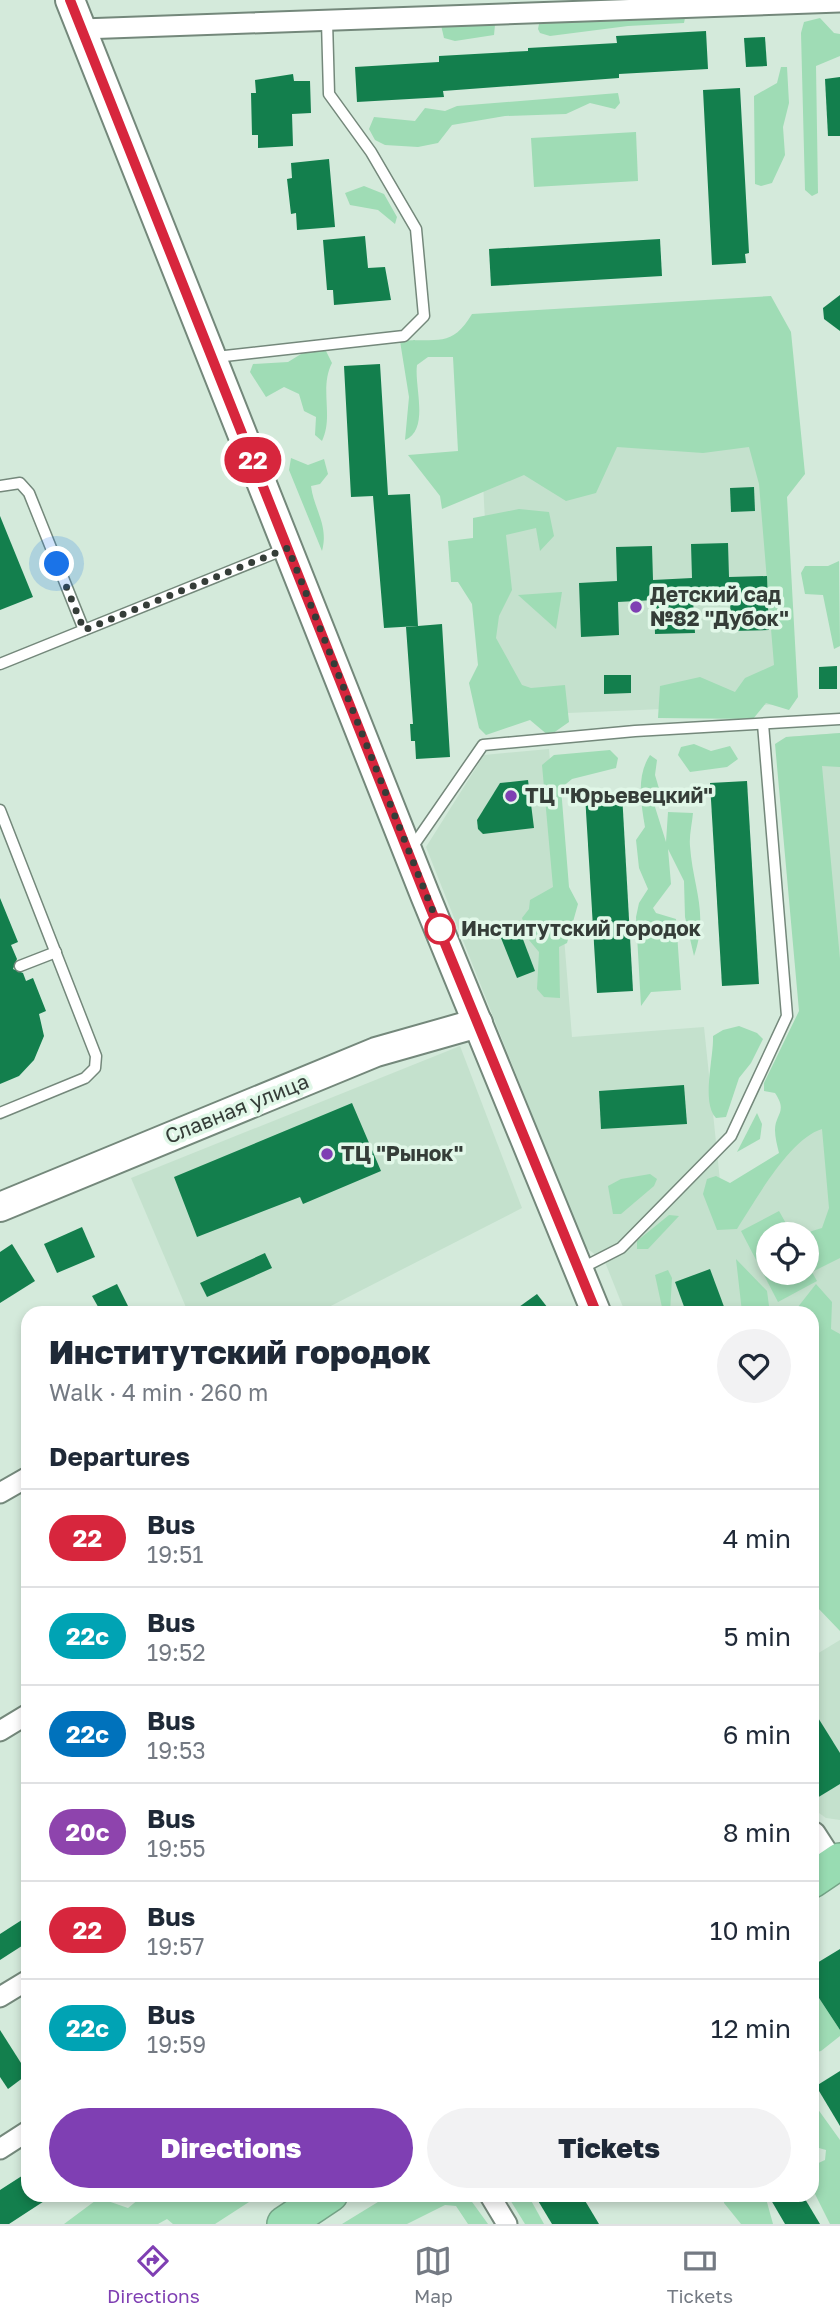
<!DOCTYPE html>
<html lang="en">
<head>
<meta charset="utf-8">
<style>
  :root { --surface:#fff; --page:#f2f2f3; --text:#1f2937; --muted:#747a83; --line:#e0e1e3; --accent:#7f3fb3 }
  body { margin:0; font-family:"Golos Text",sans-serif; background:var(--page); color:var(--text); height:100vh; display:flex; flex-direction:column; font-size:26px; white-space:nowrap }
  * { box-sizing:border-box; margin:0 }
  p { font-size:23px; color:var(--muted) }
  .icon { flex:none; width:38px; height:38px; fill:none; stroke:currentColor; stroke-width:2; stroke-linecap:round; stroke-linejoin:round }
  .map { position:relative; flex:1; overflow:hidden }
  .drawer { position:absolute; left:21px; top:1306px; width:798px; height:896px; display:flex; flex-direction:column; background:var(--surface); border-radius:21px; box-shadow:0 4px 10px #0003 }
  .drawer>* { flex:none }
  .badge { padding:0 14px; border-radius:23px; font-size:24px; line-height:46px }
  .buttons { position:absolute; left:756px; top:1222px; display:grid; gap:14px }
  .buttons a { display:grid; place-items:center; width:63px; height:63px; border-radius:50%; background:var(--surface); box-shadow:0 4px 10px #0003; font-size:35px }
  .you { position:absolute; width:35px; height:35px; margin:-18px; border:5px solid #fff; border-radius:50%; background:#1a73e8; box-shadow:0 0 0 10px #1a73e833 }
  .map>.badge { position:absolute; translate:-50% -50%; box-shadow:0 0 0 4px #fff }
  h2 { padding:0 28px; font-size:26px; line-height:63px }
  .round { display:grid; place-items:center; flex:none; width:74px; height:74px; border-radius:37px; background:var(--page) }
  .summary { display:flex; align-items:center; justify-content:space-between; height:119px; padding:0 28px }
  h1 { font-size:33px; font-weight:800; line-height:52px }
  .primary-button { display:flex; gap:14px; margin-top:auto; padding:14px 28px }
  .primary-button a { flex:1; height:80px; border-radius:42px; background:var(--accent); color:#fff; font-size:28px; font-weight:800; line-height:80px; text-align:center }
  .primary-button a+a { background:var(--page); color:var(--text) }
  ul { padding:0; list-style:none }
  li { display:flex; align-items:center; gap:21px; height:98px; padding:0 28px; border-top:2px solid var(--line) }
  li div { flex:1 }
  li b { display:block; font-size:26px }
  li em { font-style:normal }
  li .badge { min-width:77px; font-weight:700; text-align:center }
  .menu { display:flex; justify-content:space-around; align-items:center; height:98px; border-top:2px solid var(--line); background:var(--surface); font-size:19px; color:var(--muted) }
  .menu a { display:grid; justify-items:center; gap:4px }
  .menu .on { color:var(--accent) }
  .map>svg:first-child { display:block }
  .built { fill:#c4e1cd; fill-rule:evenodd }
  .green { fill:#9fdcb5 }
  .building { fill:#137f4d }
  .lines { fill:none; stroke-linecap:round; stroke-linejoin:round }
  .lane-casing { stroke:#74887b; stroke-width:13 }
  .street-casing { stroke:#74887b; stroke-width:23 }
  .secondary-casing { stroke:#74887b; stroke-width:32 }
  .highway-casing { stroke:#75a487; stroke-width:38 }
  .lane { stroke:#fff; stroke-width:10 }
  .street { stroke:#fff; stroke-width:19 }
  .secondary { stroke:#fff; stroke-width:28 }
  .highway { stroke:#98dcb2; stroke-width:35 }
  .line-casing { stroke:#fff; stroke-width:16 }
  .line { stroke:#d7263d; stroke-width:10 }
  .walk { stroke:#353d38; stroke-width:7; stroke-dasharray:0 12.6 }
  .poi-dot { fill:#7f3fb3; stroke:#e1f7e8; stroke-width:2.5 }
  .stop-dot { fill:#fff; stroke:#d7263d; stroke-width:3.5 }
  .labels { text-anchor:middle; stroke-width:7; stroke-linejoin:round; paint-order:stroke }
  .poi-label { font-size:21px; font-weight:bold; fill:#353d38; stroke:#e1f7e8; text-anchor:start }
  .stop-label { font-size:21px; font-weight:bold; fill:#353d38; stroke:#e1f7e8; text-anchor:start }
  .street-label { font-size:21px; fill:#353d38; stroke:#e1f7e8 }
</style>
</head>
<body>
<div class="map">
<svg width="840" height="2224" viewBox="0 0 840 2224">
  <rect width="100%" height="100%" fill="#d4eadb"/>
  <g class="built">
    <polygon points="776,412 784,704 495,716 480,424"/>
    <path d="M840,733V1378L812,1312H625L605,1262L584,1246L426,847L484,755L549,749L572,1037L704,1027L724,1219L816,1114L786,737ZM768,1234H807V1272H768Z"/>
    <polygon points="460,1046 522,1208 319,1312 188,1312 131,1178"/>
    <polygon points="840,1640 840,1820 826,1818 812,1808 812,1657"/>
  </g>
  <g class="green">
    <path d="M686,13L684,23L628,26L550,36L540,33L538,29L539,24C588,15 638,24 686,13Z"/>
    <polygon points="820,18 834,33 840,34 840,56 816,66 818,193 812,196 805,190 801,33 804,22"/>
    <polygon points="462,20 495,25 494,35 455,41 444,38 441,25"/>
    <polygon points="781,67 787,67 789,103 783,127 785,155 772,183 761,186 755,184 754,96 777,83"/>
    <polygon points="618,93 620,103 615,109 590,103 566,114 505,116 452,125 438,143 418,147 385,145 375,140 369,129 374,117 415,121 425,108 445,111 457,106"/>
    <polygon points="636,132 638,181 534,187 531,138"/>
    <polygon points="364,186 384,194 397,217 395,224 378,210 350,205 345,193"/>
    <path d="M771,296L791,332L805,474L787,497L798,697L789,710L766,703L753,719L658,718L660,686L700,677L735,692L745,678L774,665L759,484L749,447L703,453L617,447L596,493L566,501L524,475L442,509L440,496L408,455L458,451L453,357H428L417,365C414,387 430,429 405,440L409,397L400,341C437,338 452,348 472,314Z"/>
    <path d="M306,351H326L332,363C319,388 334,416 322,441L315,435L316,417L304,411L299,394L284,387L266,397L250,372L253,364L288,362Z"/>
    <path d="M291,458L308,465L324,459L328,474L320,484L311,486C314,510 329,525 322,551L289,470Z"/>
    <polygon points="519,509 549,512 554,536 540,551 536,528 506,535 512,590 499,616 496,638 522,685 531,688 565,685 569,722 549,736 530,720 486,735 479,728 469,683 478,665 472,604 458,582 451,582 448,541 473,538 473,518"/>
    <polygon points="839,561 840,646 834,649 823,595 805,594 801,573 805,566 828,566"/>
    <polygon points="562,592 556,629 518,595"/>
    <path d="M840,733V767L822,766L840,959V1258L812,1272L817,1281L778,1302L741,1231L779,1211L792,1234H768V1272H807V1234H802L822,1228L829,1208L822,1129C789,1139 756,1200 737,1229L717,1230L703,1194L707,1179L716,1176L730,1183L779,1153C777,1145 775,1137 775,1130C775,1114 788,1112 775,1093L764,1091V1083L799,1011L775,744L786,737Z"/>
    <polygon points="694,744 711,751 730,746 738,759 727,767 690,772 678,755 681,747"/>
    <polygon points="610,750 618,758 616,768 572,779 561,788 569,887 578,904 567,943 559,947 560,998 544,997 537,989 539,952 529,940 522,918 529,909 530,900 553,887 542,765 554,755"/>
    <path d="M650,755L657,760L655,775L660,792L655,807L666,842L668,812L693,813C692,824 689,836 690,846C693,888 709,913 694,956L685,917L684,881L668,849L671,884L653,908L656,913L676,919L681,990L651,992L641,1006L636,917L639,903L648,889L639,868L636,840L645,827C641,803 636,776 650,755Z"/>
    <path d="M739,1026L757,1033L763,1039L751,1063L739,1078L726,1117L716,1118C701,1102 714,1057 713,1036L723,1030Z"/>
    <polygon points="757,1113 762,1124 760,1139 737,1152"/>
    <polygon points="650,1174 657,1179 654,1186 621,1214 613,1214 608,1186 621,1179"/>
    <polygon points="669,1215 679,1216 648,1249 637,1249 637,1241"/>
    <polygon points="736,1259 767,1291 769,1306 778,1312 742,1312"/>
    <polygon points="668,1270 672,1278 670,1312 663,1312 655,1275"/>
    <polygon points="816,1284 832,1302 831,1329 840,1334 840,1631 817,1607 812,1549 812,1312 794,1312"/>
    <polygon points="817,1995 840,2030 840,2036 821,2051 812,2053 812,1998"/>
    <polygon points="812,2101 840,2140 840,2224 830,2224 812,2188 812,2166 825,2160 826,2150 812,2146"/>
    <polygon points="391,2194 467,2195 488,2224 468,2224 456,2206 445,2205 407,2224 342,2224"/>
    <polygon points="144,2195 144,2194 260,2195 215,2224 173,2224 167,2219 158,2224 64,2224 99,2198 128,2208"/>
    <polygon points="507,2195 528,2195 544,2224 525,2224"/>
    <polygon points="724,2195 765,2195 773,2224 741,2224 724,2203"/>
  </g>
  <g class="building">
    <polygon points="706,31 708,69 619,74 619,78 443,91 444,97 357,102 355,67 439,62 439,56 528,51 528,48 617,43 616,36"/>
    <polygon points="765,37 767,66 746,67 744,38"/>
    <polygon points="293,74 294,81 310,81 311,113 292,114 293,146 258,148 258,135 252,135 251,93 256,93 255,80"/>
    <polygon points="840,77 840,136 828,136 825,79"/>
    <polygon points="740,88 749,253 745,254 746,263 712,265 703,90"/>
    <polygon points="329,159 335,227 297,230 296,213 291,214 287,179 292,178 291,163"/>
    <polygon points="365,236 368,268 385,267 391,300 334,305 333,290 327,290 323,240"/>
    <polygon points="660,239 662,276 491,286 489,249"/>
    <polygon points="840,295 840,331 824,319 823,308"/>
    <polygon points="380,364 388,495 410,494 418,626 384,628 373,496 351,497 344,366"/>
    <polygon points="754,487 755,511 731,512 730,488"/>
    <polygon points="0,516 33,597 0,610"/>
    <polygon points="728,543 729,577 767,576 769,630 731,631 730,598 693,599 695,633 655,634 654,600 618,602 619,635 581,637 579,583 617,581 616,547 652,546 653,580 692,578 691,544"/>
    <polygon points="442,624 450,757 416,759 415,741 411,741 410,724 413,724 406,627"/>
    <polygon points="837,666 837,689 819,689 819,667"/>
    <polygon points="604,675 631,675 631,693 604,694"/>
    <polygon points="528,780 534,828 483,834 478,829 477,820 500,783"/>
    <polygon points="747,781 759,984 722,986 710,783"/>
    <polygon points="622,793 633,991 597,993 585,795"/>
    <polygon points="0,898 18,942 11,945 17,959 13,969 23,973 26,981 33,978 46,1011 39,1014 44,1036 34,1060 19,1076 0,1084"/>
    <polygon points="516,921 535,971 517,978 497,928"/>
    <polygon points="684,1085 687,1124 601,1129 599,1091"/>
    <polygon points="352,1103 381,1171 303,1204 300,1197 197,1237 174,1177"/>
    <polygon points="82,1227 95,1257 57,1273 44,1244"/>
    <polygon points="12,1244 35,1281 0,1303 0,1252"/>
    <polygon points="265,1253 272,1268 207,1297 200,1283"/>
    <polygon points="710,1269 726,1312 686,1312 675,1282"/>
    <polygon points="117,1284 131,1312 101,1312 92,1296"/>
    <polygon points="537,1294 551,1312 512,1312"/>
    <polygon points="812,1708 840,1753 840,1784 817,1798 812,1791"/>
    <polygon points="28,1916 28,1942 0,1960 0,1934"/>
    <polygon points="840,1949 840,2030 817,1995 812,1998 812,1966"/>
    <polygon points="0,2030 28,2074 8,2089 0,2077"/>
    <polygon points="840,2071 840,2126 816,2086"/>
    <polygon points="28,2172 28,2194 55,2194 9,2224 0,2224 0,2190"/>
    <polygon points="534,2194 581,2194 599,2224 552,2224"/>
    <polygon points="780,2194 802,2194 820,2224 785,2224 771,2200"/>
  </g>
  <g class="lines">
    <defs>
      <g id="lane">
        <polyline points="216,357 404,336 424,316 416,229 371,152 329,94 327,21"/>
        <polyline points="0,486 20,483 29,493 84,630"/>
        <polyline points="0,664 285,549"/>
        <polyline points="0,810 96,1056 95,1068 85,1078 0,1113"/>
        <polyline points="411,849 483,745 635,731 840,719"/>
        <polyline points="20,966 56,952"/>
        <polyline points="582,1268 621,1248 731,1136 787,1016 763,724"/>
      </g>
      <g id="street">
        <polyline points="82,29 840,2"/>
        <polyline points="0,1493 28,1477"/>
        <polyline points="0,1731 28,1714"/>
        <polyline points="0,1997 28,1980"/>
        <polyline points="0,2149 28,2131"/>
        <polyline points="489,2194 507,2224"/>
      </g>
      <g id="secondary">
        <polyline points="70,0 425,895 596,1312"/>
        <polyline points="0,1207 376,1052 478,1023"/>
        <polyline points="812,1836 832,1867"/>
      </g>
      <g id="highway">
        <polyline points="812,1880 840,1861"/>
        <polyline points="285,2224 330,2194"/>
      </g>
    </defs>
    <use href="#lane" class="lane-casing"/>
    <use href="#street" class="street-casing"/>
    <use href="#secondary" class="secondary-casing"/>
    <use href="#highway" class="highway-casing"/>
    <use href="#lane" class="lane"/>
    <use href="#street" class="street"/>
    <use href="#secondary" class="secondary"/>
    <use href="#highway" class="highway"/>
  </g>
  <g class="lines">
    <defs>
      <polyline id="line" points="70,0 425,895 596,1312"/>
    </defs>
    <use href="#line" class="line-casing"/>
    <use href="#line" class="line"/>
    <polyline class="walk" points="57,564 84,630 288,548 440,929"/>
  </g>
  <g class="poi-dot">
    <circle cx="636" cy="607" r="7"/>
    <circle cx="511" cy="796" r="7"/>
    <circle cx="327" cy="1154" r="7"/>
  </g>
  <circle class="stop-dot" cx="440" cy="929" r="14"/>
  <g class="labels">
    <g class="poi-label">
      <text x="650" y="602">Детский сад<tspan x="650" dy="24">№82 "Дубок"</tspan></text>
      <text x="525" y="803">ТЦ "Юрьевецкий"</text>
      <text x="341" y="1161">ТЦ "Рынок"</text>
    </g>
    <g class="stop-label">
      <text x="461" y="936">Институтский городок</text>
    </g>
    <g class="street-label">
      <text transform="translate(237 1109) rotate(-22)" y="7">Славная улица</text>
    </g>
  </g>
</svg>
<div class="buttons">
<a><svg class="icon" aria-label="locate" viewBox="0 0 24 24"><circle cx="12" cy="12" r="6"/><path d="M12 2v4M12 18v4M2 12h4M18 12h4"/></svg></a>
</div>
<div class="you" style="left:57px;top:564px"></div>
<b class="badge" style="left:253px;top:460px;background:#d7263d;color:#fff">22</b>
<section class="drawer">
<div class="summary"><div><h1>Институтский городок</h1><p>Walk · 4 min · 260 m</p></div><a class="round"><svg class="icon" aria-label="heart" viewBox="0 0 24 24"><path d="M12 20l-8-8c-3-5 5-10 8-4 3-6 11-1 8 4z"/></svg></a></div>
<h2>Departures</h2>
<ul>
<li><span class="badge" style="background:#d7263d;color:#fff">22</span><div><b>Bus</b><p>19:51</p></div><em>4 min</em></li>
<li><span class="badge" style="background:#00a3b4;color:#fff">22c</span><div><b>Bus</b><p>19:52</p></div><em>5 min</em></li>
<li><span class="badge" style="background:#0072bc;color:#fff">22с</span><div><b>Bus</b><p>19:53</p></div><em>6 min</em></li>
<li><span class="badge" style="background:#8e44ad;color:#fff">20с</span><div><b>Bus</b><p>19:55</p></div><em>8 min</em></li>
<li><span class="badge" style="background:#d7263d;color:#fff">22</span><div><b>Bus</b><p>19:57</p></div><em>10 min</em></li>
<li><span class="badge" style="background:#00a3b4;color:#fff">22c</span><div><b>Bus</b><p>19:59</p></div><em>12 min</em></li>
</ul>
<div class="primary-button"><a>Directions</a><a>Tickets</a></div>
</section>
</div>
<nav class="menu">
<a class="on"><svg class="icon" aria-label="directions" viewBox="0 0 24 24"><path d="M12 3l9 9-9 9-9-9zM9 14v-3h6M13 9l2 2-2 2"/></svg>Directions</a>
<a><svg class="icon" aria-label="map" viewBox="0 0 24 24"><path d="M3 6l6-2 6 2 6-2v14l-6 2-6-2-6 2zM9 4v14M15 6v14"/></svg>Map</a>
<a><svg class="icon" aria-label="tickets" viewBox="0 0 24 24"><path d="M3 7h18v10H3zM15 7v10"/></svg>Tickets</a>
</nav>
</body>
</html>
